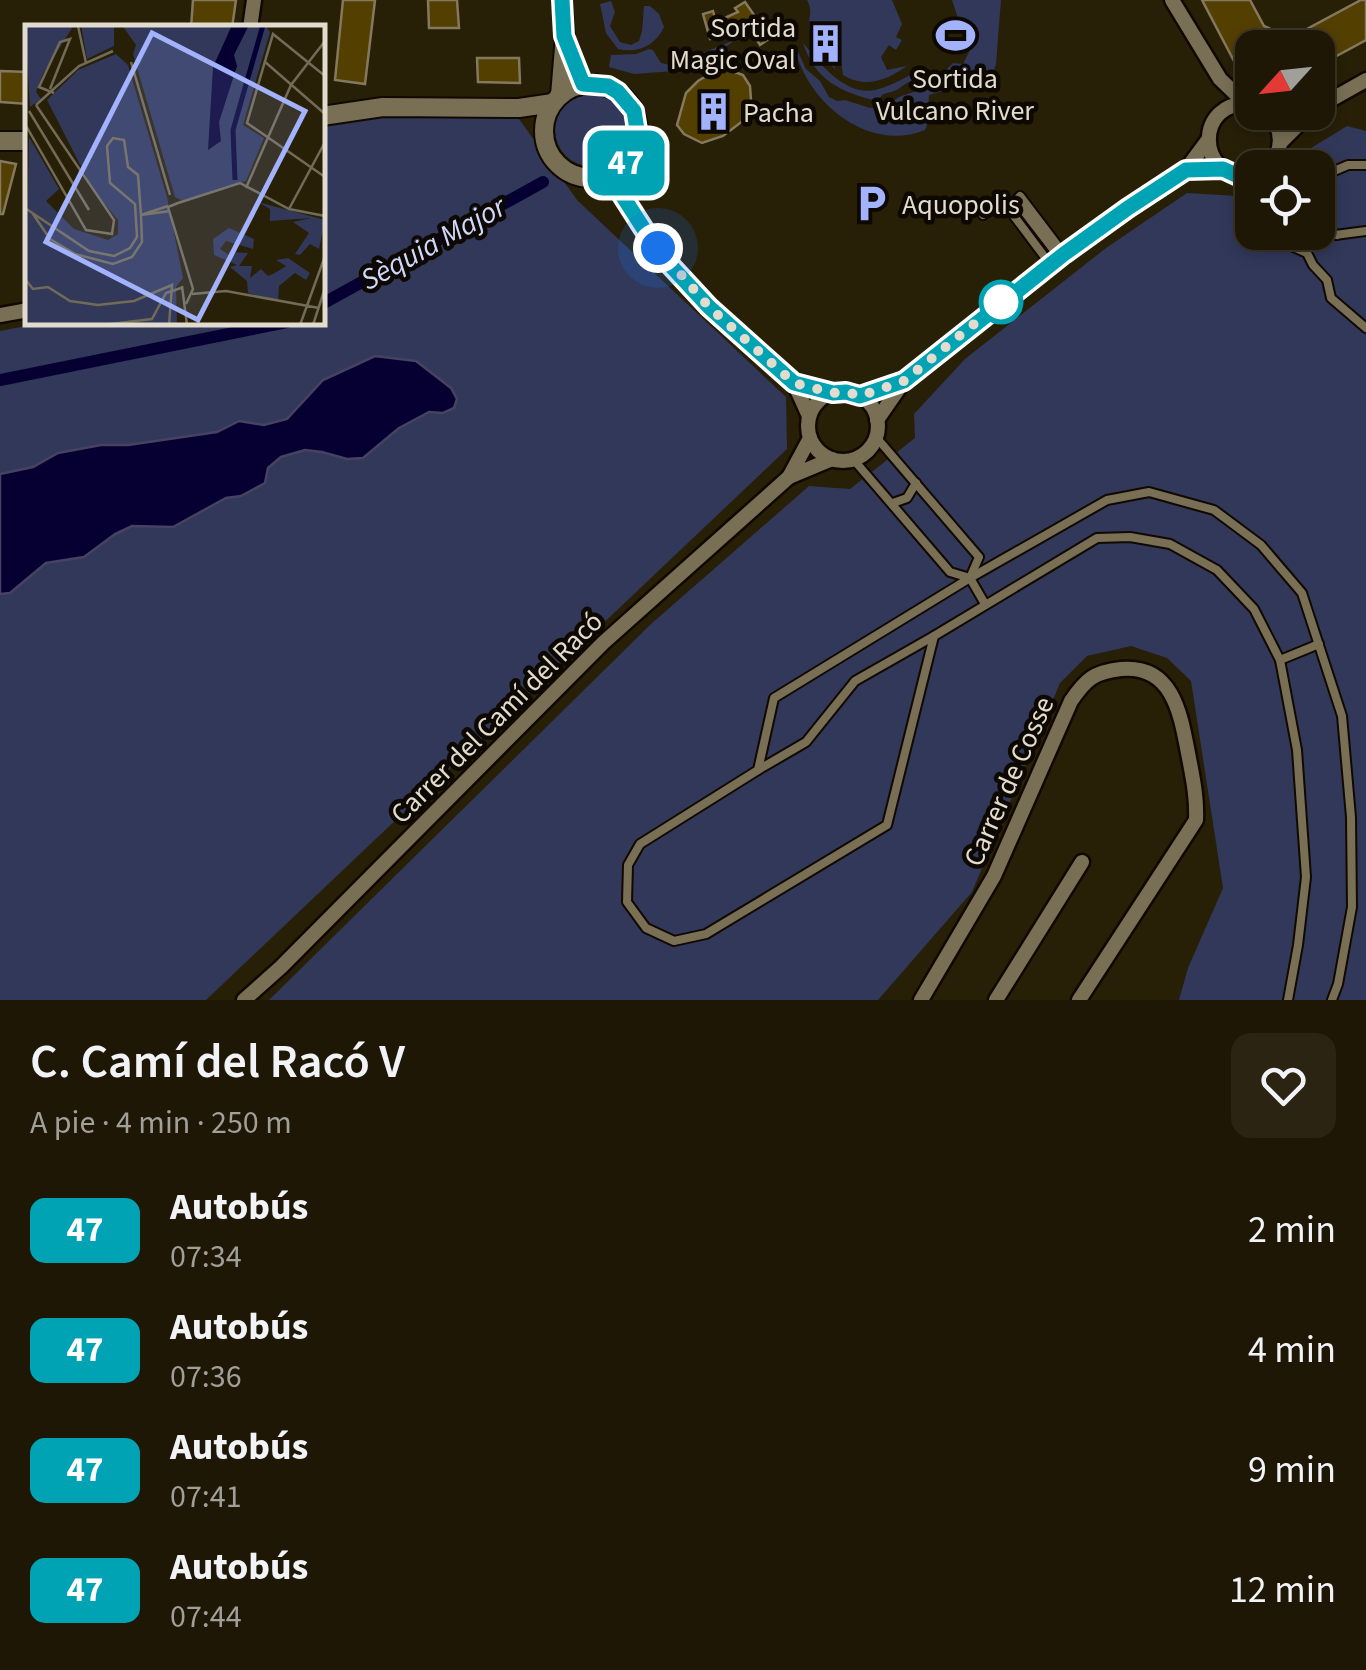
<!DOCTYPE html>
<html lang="es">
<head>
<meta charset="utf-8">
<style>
  :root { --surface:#1e1705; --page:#2b2413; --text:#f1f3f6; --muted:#a19f9a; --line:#3c3627 }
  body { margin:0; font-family:"Source Sans 3",sans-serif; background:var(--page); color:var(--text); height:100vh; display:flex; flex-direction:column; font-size:38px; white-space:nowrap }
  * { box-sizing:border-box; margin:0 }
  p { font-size:32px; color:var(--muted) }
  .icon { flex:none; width:55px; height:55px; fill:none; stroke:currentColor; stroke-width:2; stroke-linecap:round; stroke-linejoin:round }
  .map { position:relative; height:1000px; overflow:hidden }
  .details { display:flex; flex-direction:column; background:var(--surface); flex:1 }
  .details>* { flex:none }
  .badge { padding:0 20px; border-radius:15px; font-size:35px; line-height:65px }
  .needle { width:65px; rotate:243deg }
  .controls { position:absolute; left:1235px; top:30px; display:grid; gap:20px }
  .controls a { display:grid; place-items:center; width:100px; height:100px; border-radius:20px; background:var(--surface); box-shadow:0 5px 15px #0003,0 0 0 2px var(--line); font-size:50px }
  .you { position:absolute; width:50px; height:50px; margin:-25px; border:8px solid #fff; border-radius:50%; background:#1a73e8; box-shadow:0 0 0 15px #1a73e833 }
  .map>.badge { position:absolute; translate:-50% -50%; box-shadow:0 0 0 5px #fff }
  .round { display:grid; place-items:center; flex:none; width:105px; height:105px; border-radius:20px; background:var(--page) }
  .overview { display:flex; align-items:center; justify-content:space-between; height:170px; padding:0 30px }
  h1 { font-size:48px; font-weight:600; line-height:75px }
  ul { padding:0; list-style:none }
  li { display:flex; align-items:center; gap:30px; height:120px; padding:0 30px }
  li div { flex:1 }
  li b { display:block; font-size:38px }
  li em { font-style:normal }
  li .badge { min-width:110px; font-weight:700; text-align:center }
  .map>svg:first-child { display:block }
  .green { fill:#31385a }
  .water { fill:#060032; stroke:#484261; stroke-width:2.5 }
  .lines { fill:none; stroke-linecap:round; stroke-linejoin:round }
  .canal { stroke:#060032; stroke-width:12 }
  .building { fill:#533f00; stroke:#84795f; stroke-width:2.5 }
  .service-casing { stroke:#110800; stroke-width:12 }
  .minor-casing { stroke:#110800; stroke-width:19 }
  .tertiary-casing { stroke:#110800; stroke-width:22 }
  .service { stroke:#796f55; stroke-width:8 }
  .minor { stroke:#796f55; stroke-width:14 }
  .tertiary { stroke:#796f55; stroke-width:18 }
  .line-casing { stroke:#fff; stroke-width:22 }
  .line { stroke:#00a3b4; stroke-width:15 }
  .walk { stroke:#e2dcce; stroke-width:10; stroke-dasharray:0 18 }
  .stop-dot { fill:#fff; stroke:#00a3b4; stroke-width:5 }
  .labels { text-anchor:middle; stroke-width:9; stroke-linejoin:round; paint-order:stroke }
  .poi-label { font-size:28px; fill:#e2dcce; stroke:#0d0902; text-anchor:start }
  .street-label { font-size:28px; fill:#e2dcce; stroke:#0d0902 }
  .water-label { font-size:30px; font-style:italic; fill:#cfd7fc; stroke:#0d0902 }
  .inset-river { fill:none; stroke:#060032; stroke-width:5 }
  .inset-road { fill:none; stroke:#726b57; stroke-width:2.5 }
  .view { fill:#a3b2fd; fill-opacity:0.15; stroke:#a3b2fd; stroke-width:5 }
  .inset-edge { fill:none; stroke:#e2dcce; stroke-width:5 }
</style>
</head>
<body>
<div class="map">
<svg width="1366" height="1000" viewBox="0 0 1366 1000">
  <rect width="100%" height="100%" fill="#281f07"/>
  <g class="green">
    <path d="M807,0H892L902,24L896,37L902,40L896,50L889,45L881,57L887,70L907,66C887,80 866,89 843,75L841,62L827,40L823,43L836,70C825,58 809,43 809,25C809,14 813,11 807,0Z"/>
    <path d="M952,0H1001L996,64L987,91L957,87L929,95L927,125L925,130C867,154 803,99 794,43L806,69L820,81L829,97L837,101L845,100L870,108L883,107L901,96L917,91L924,82L939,77L953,63L963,64L969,52Z"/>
    <path d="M611,1L615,12L610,26L620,42L631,45L639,41L642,31L644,6H650L659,14L664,27C656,45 638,54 618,49L606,33L600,4Z"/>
    <polygon points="735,40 719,52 715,68 634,74 609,67 611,55 636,54 649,49 653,50 661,63 671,65"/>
    <path d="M803,43C820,63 844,96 875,90C894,86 911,73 929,67C923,77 920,76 911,81C896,88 903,90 883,94L877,101C840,92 815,80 803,43Z"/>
    <circle cx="591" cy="130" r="36"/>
    <polygon points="382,114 519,119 577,200 786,397 787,449 206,1000 0,1000 0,331 47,322 322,322 323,125"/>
    <polygon points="1347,126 1366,131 1366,1000 1179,1000 1188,968 1223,888 1191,681 1167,658 1131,646 1087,656 1060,683 972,892 878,1000 269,1000 651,624 809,486 850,489 915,438 914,414 965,359 1106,248 1187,193 1238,196 1252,206 1252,232 1318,232 1318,168 1296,167 1298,156"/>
  </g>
  <polygon class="water" points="375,356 416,361 451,388 457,399 454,408 443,413 429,412 416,419 399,428 363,458 347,459 322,452 305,450 281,457 268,468 265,483 241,496 226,498 173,527 132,526 115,534 84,557 46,563 10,593 0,594 0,474 33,467 58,453 101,445 128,445 217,432 239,421 264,425 287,419 323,380"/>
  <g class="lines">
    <g class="canal">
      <polyline points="322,304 543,182"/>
      <polyline points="0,380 287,322"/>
    </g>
  </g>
  <g class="building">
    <polygon points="193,0 236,0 232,28 191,28"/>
    <polygon points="343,0 375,0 365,84 335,80"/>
    <polygon points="428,0 457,0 459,28 429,28"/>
    <polygon points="1202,0 1250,0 1264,26 1290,38 1361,0 1366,0 1366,40 1318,66 1318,48 1252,48 1252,68 1235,63"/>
    <polygon points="745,2 770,38 760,45 751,31 737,38 735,34 730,37 729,34 710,39 703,14 713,11 716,22 738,12 735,8"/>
    <polygon points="477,58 519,58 520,83 478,82"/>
    <polygon points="729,70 743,75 750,86 751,100 744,120 723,136 702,143 684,134 677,125 686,93 698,81 713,72"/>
    <polygon points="0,71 28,72 28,104 0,102"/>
    <polygon points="0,161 16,164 3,214 0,214"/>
  </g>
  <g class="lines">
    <defs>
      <g id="service">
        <polyline points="1318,178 1348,165 1366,165"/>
        <polyline points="983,215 1002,200 1050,264"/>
        <polyline points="1318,225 1337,235"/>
        <polyline points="1259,232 1307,253 1313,265 1327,280 1331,298 1366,328"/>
        <polyline points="1304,232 1312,238 1366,231"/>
        <polyline points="1059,257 1016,201 1020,196 1064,254"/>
        <polyline points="853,459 950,572 970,578 979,557 876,437"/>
        <polyline points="893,503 907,498 916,483"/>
        <polyline points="970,578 985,604"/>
        <polyline points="1280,660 1319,644"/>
        <polyline points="758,770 806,742 855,681 934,636"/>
        <polyline points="1288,1000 1298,945 1306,877 1297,750 1280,660 1254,609 1217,570 1170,544 1130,537 1097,538 934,636 887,825 706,934 674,941 646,928 627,902 628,865 640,844 758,770 774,698 970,578 1107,500 1149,492 1214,510 1261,545 1302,593 1342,716 1351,817 1352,907 1338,984 1332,1000"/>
      </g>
      <g id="minor">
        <polyline points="1172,0 1220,79 1245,103"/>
        <polyline points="250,28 254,0"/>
        <path d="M1252,104C1194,98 1195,182 1252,175"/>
        <polyline points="1318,107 1366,80"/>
        <polyline points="1281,142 1311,112"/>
        <polyline points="621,168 622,195"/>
        <path d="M1268,168C1284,150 1284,131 1268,112"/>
        <polyline points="599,178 622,195 645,231 671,266 709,307 794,383 809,416"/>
        <polyline points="0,315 28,310"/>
        <circle cx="843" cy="426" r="35"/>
        <polyline points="860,396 903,381"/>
        <polyline points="877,420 904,381 1064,254 1127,208 1185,171 1208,140"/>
        <polyline points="810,438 789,477 832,459"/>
        <polyline points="244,1000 281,967 603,643 789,477"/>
        <path d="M921,1000L994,876L1071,701C1086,679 1094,672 1121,669C1175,664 1181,718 1189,758C1193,779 1197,798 1196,820L1079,1000"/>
        <polyline points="996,1000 1082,862"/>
      </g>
      <g id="tertiary">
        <circle cx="591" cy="131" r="47"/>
        <polyline points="560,95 565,36 562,0"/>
        <polyline points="322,116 383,107 519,108 553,103"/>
        <polyline points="0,141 28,141"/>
      </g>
    </defs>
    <use href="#service" class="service-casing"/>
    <use href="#minor" class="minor-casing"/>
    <use href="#tertiary" class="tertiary-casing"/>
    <use href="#service" class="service"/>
    <use href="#minor" class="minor"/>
    <use href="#tertiary" class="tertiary"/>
  </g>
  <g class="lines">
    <defs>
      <polyline id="line" points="562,0 564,36 583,84 608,86 618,92 634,111 638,136 636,148 621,168 622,195 645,231 671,266 709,307 794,383 833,393 846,392 860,396 904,381 1064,254 1128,208 1186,170 1223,169 1238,176 1252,175"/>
    </defs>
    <use href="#line" class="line-casing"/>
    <use href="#line" class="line"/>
    <polyline class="walk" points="658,248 709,307 794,383 833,393 846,392 860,396 904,381 1001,302"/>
  </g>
  <defs>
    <symbol id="stadium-bare" viewBox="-9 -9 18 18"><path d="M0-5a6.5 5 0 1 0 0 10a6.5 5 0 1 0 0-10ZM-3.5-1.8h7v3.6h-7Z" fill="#a3b2fd" stroke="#0d0902" stroke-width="2.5" paint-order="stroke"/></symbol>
    <symbol id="building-bare" viewBox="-9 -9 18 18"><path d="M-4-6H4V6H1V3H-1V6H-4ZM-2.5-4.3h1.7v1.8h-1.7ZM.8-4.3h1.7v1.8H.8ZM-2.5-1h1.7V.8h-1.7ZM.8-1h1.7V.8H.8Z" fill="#a3b2fd" stroke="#0d0902" stroke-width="2.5" paint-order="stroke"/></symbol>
    <symbol id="parking-bare" viewBox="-9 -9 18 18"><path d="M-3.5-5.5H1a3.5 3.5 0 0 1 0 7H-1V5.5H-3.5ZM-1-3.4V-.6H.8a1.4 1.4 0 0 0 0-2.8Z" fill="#a3b2fd" stroke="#0d0902" stroke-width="2.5" paint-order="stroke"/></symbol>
  </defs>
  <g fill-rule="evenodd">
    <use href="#stadium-bare" x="928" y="8" width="55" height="55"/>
    <use href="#building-bare" x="798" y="16" width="55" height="55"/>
    <use href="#building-bare" x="686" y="84" width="55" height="55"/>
    <use href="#parking-bare" x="844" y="176" width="55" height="55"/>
  </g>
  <circle class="stop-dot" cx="1001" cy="302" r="20"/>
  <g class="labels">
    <g class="poi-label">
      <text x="796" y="37" text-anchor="end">Sortida<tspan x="796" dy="32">Magic Oval</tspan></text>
      <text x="955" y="88" text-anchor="middle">Sortida<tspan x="955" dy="32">Vulcano River</tspan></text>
      <text x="743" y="122">Pacha</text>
      <text x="902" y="214">Aquopolis</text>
    </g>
    <g class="street-label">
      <text transform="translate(496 717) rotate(-45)" y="10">Carrer del Camí del Racó</text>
      <text transform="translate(1008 781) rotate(-66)" y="10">Carrer de Cosse</text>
    </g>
    <g class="water-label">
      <text transform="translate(433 243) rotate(-29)" y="10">Sèquia Major</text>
    </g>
  </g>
  <g transform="translate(25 25)">
    <rect width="300" height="300" fill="#281f07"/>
    <path d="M0,0H49L18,49L11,67L16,74L5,82ZM56,0H89V21L62,34ZM97,0H240L245,7L218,100L239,113L221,156L158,176L150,172L108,29L111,20ZM91,29L103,40L142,172L158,253L151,262L152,300H0L4,112L34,164L21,176L49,204L83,215L93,209V195L68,165L22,75L53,45ZM233,177L300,195L294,224L285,219L275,230L270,229L284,208L268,197L286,193L245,196V184ZM204,203L229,214L228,224L201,216L195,224L207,232L204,227L223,228L214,241H227L225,253L236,244L243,251L250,248L261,241L251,235L263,233L285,248L281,255L270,248L254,261L253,276L223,268L222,256L205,242L212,240L189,230L188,214Z" fill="#31385a"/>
    <path d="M207,0H224L209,30L212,41L194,97L196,116L183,125L188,42Z" fill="#060032"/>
    <path class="inset-river" d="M210,155L208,105L238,0"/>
    <path class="inset-road" d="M53,1L61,38M239,36L300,89M106,37L145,170M300,51L248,9L222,98L300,152M25,64L45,14L35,17L14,62L29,68M11,80L54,41L88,26M4,86L64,185M0,99L61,205L87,209L89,195L11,80M221,163L266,60L300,16M153,178L215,158L264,184L300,191M153,178L143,182L168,264L161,279M143,181L116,190L145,186M0,183L64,226L89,231L105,223L112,212L110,179L85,158L82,121L88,113L99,115L103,142L113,150L116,190L117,217L107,232L88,239L50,229L25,214L8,189M264,184L300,117M0,254L8,264L23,262L45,276L73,280L109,276L147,260L144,300M157,261L162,300M167,269L201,266L294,283M77,300L127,294L141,268L156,263M275,300L300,231M288,300L300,263"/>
    <path class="view" d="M127,8L280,86L173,295L21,217Z"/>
    <rect width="300" height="300" class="inset-edge"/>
  </g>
</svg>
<div class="controls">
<a><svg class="needle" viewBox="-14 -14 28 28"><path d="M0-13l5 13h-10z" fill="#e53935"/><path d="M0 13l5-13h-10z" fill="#a19f9a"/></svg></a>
<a><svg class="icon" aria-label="locate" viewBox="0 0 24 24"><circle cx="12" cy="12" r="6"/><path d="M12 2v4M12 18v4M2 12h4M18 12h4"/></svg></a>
</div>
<div class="you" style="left:658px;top:248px"></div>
<b class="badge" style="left:626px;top:163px;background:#00a3b4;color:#fff">47</b>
</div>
<section class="details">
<div class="overview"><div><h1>C. Camí del Racó V</h1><p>A pie · 4 min · 250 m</p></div><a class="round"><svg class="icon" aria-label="heart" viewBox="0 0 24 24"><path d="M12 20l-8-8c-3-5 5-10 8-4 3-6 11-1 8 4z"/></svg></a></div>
<ul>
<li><span class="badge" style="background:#00a3b4;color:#fff">47</span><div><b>Autobús</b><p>07:34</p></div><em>2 min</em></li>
<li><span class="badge" style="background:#00a3b4;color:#fff">47</span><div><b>Autobús</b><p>07:36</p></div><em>4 min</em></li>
<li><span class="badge" style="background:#00a3b4;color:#fff">47</span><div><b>Autobús</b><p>07:41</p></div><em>9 min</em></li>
<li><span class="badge" style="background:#00a3b4;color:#fff">47</span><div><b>Autobús</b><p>07:44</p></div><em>12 min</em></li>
</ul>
</section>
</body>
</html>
